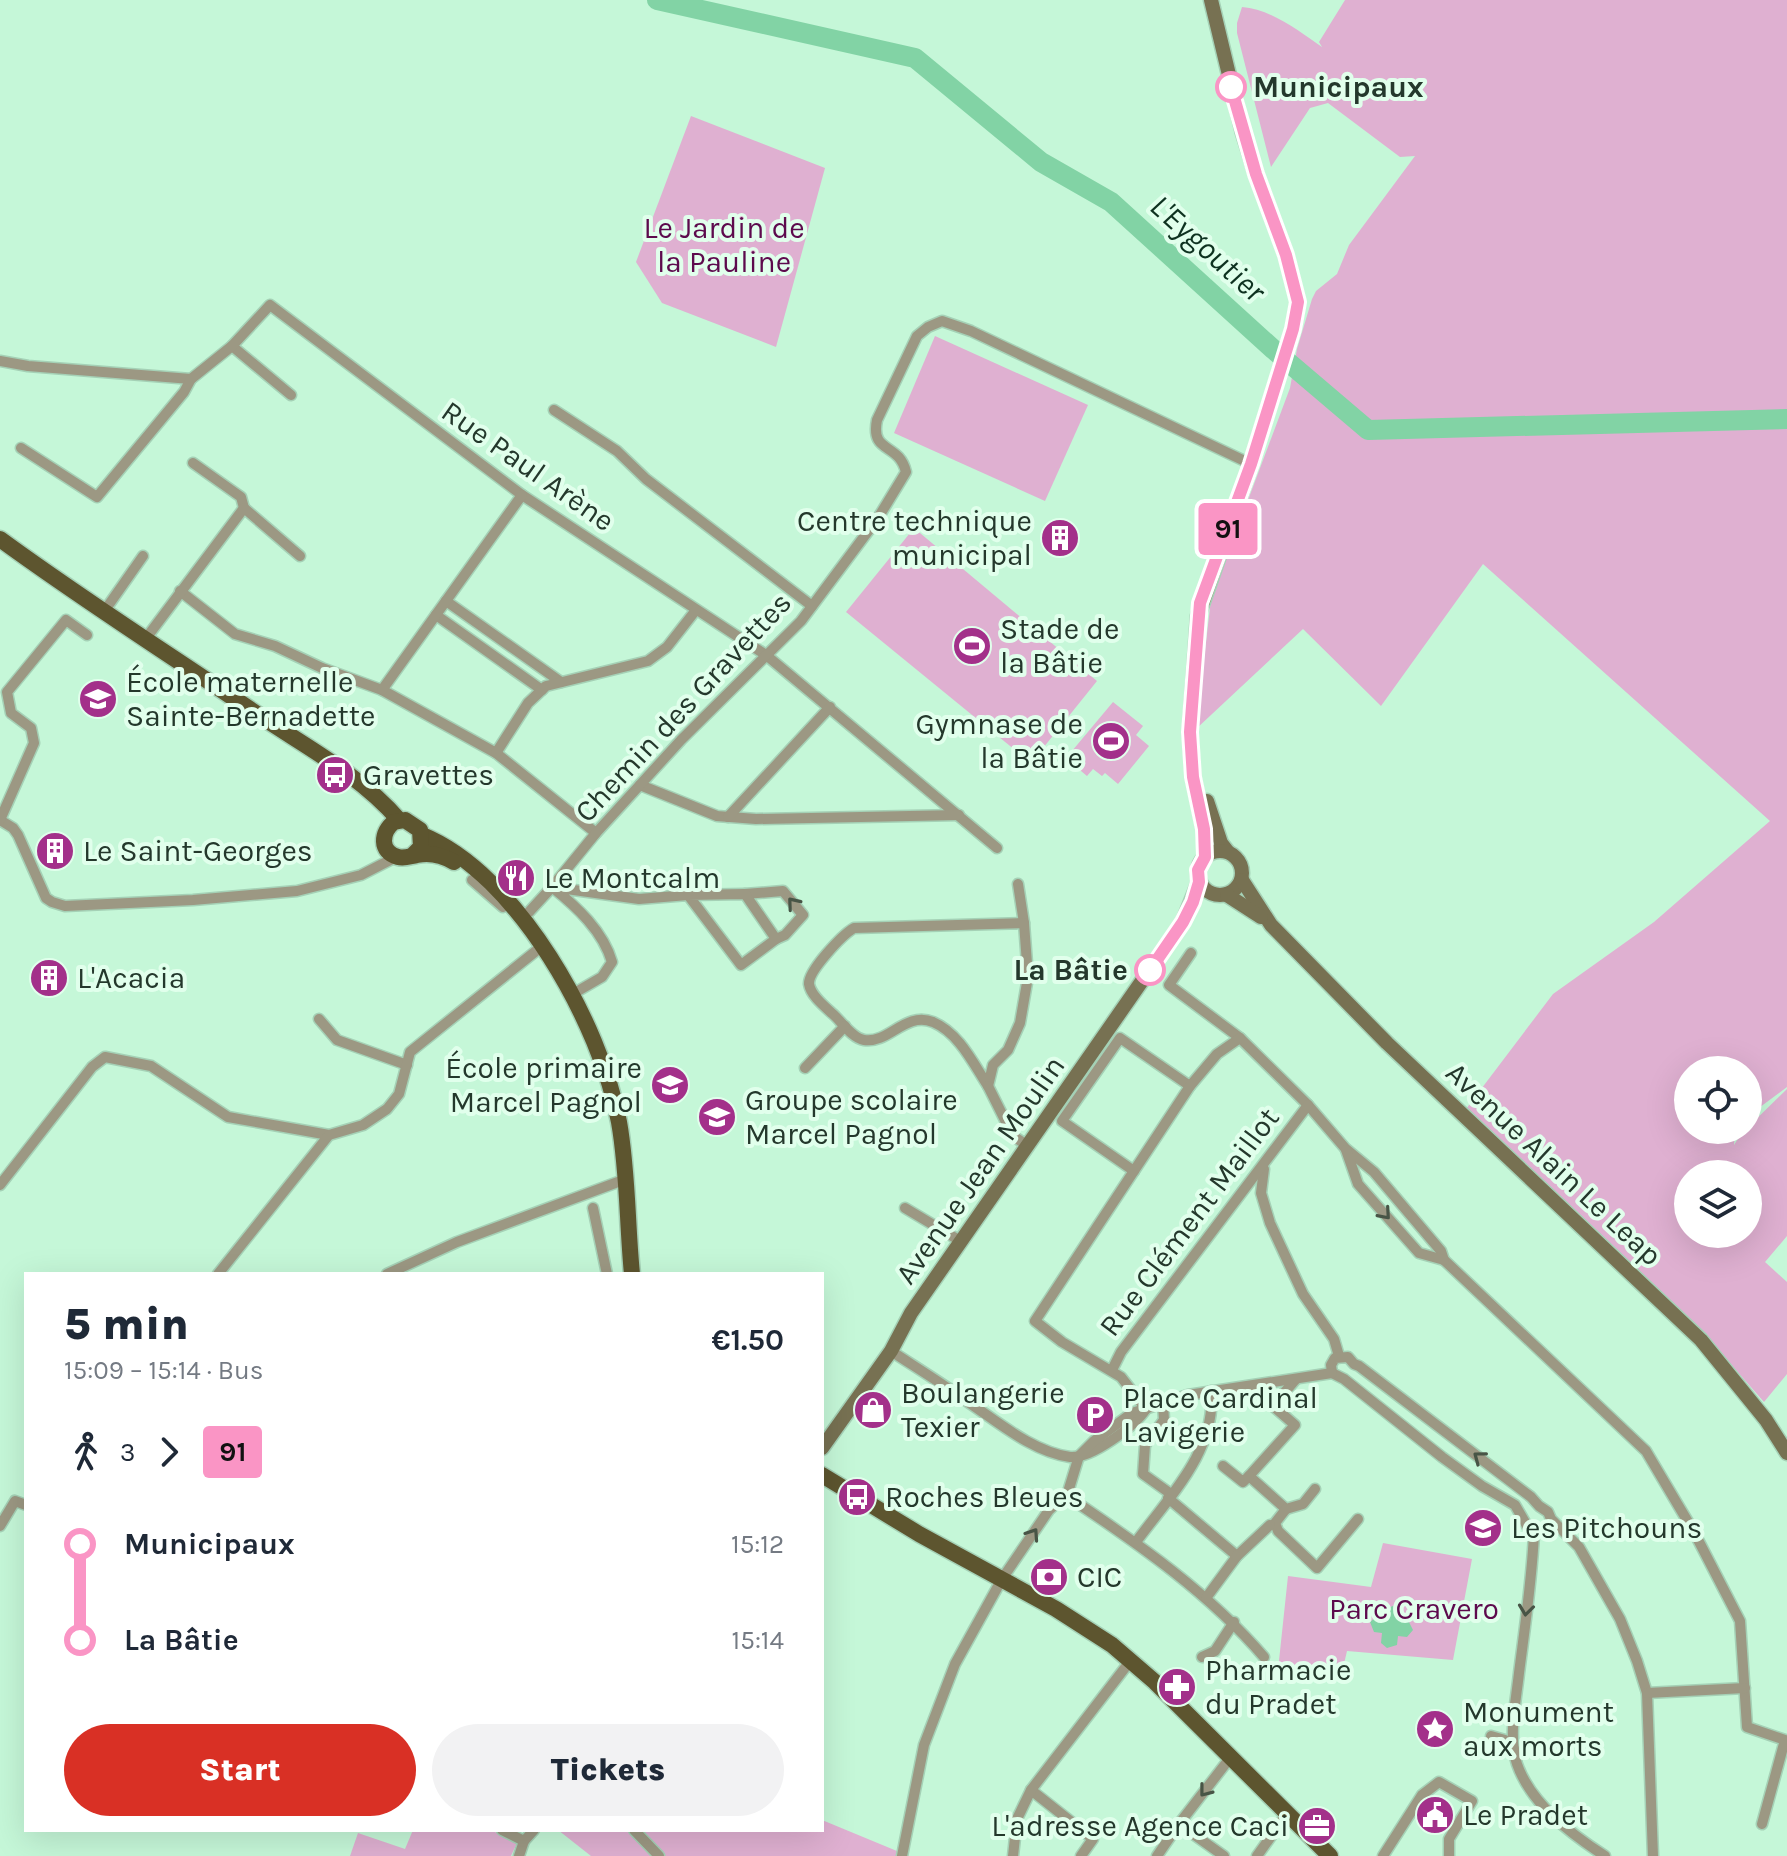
<!DOCTYPE html>
<html lang="en">
<head>
<meta charset="utf-8">
<style>
  :root { --surface:#fff; --page:#f2f2f3; --text:#1f2937; --muted:#747a83; --accent:#d93025 }
  body { margin:0; font-family:Karla,sans-serif; background:var(--page); color:var(--text); height:100vh; display:flex; flex-direction:column; font-size:30px; white-space:nowrap }
  * { box-sizing:border-box; margin:0 }
  p { font-size:26px; color:var(--muted) }
  .icon { flex:none; width:44px; height:44px; fill:none; stroke:currentColor; stroke-width:2; stroke-linecap:round; stroke-linejoin:round }
  .map { position:relative; flex:1; overflow:hidden }
  .side { position:absolute; left:24px; top:1272px; width:800px; height:560px; display:flex; flex-direction:column; background:var(--surface); border-radius:0px; box-shadow:0 8px 32px #0002 }
  .side>* { flex:none }
  .badge { padding:0 16px; border-radius:6px; font-size:28px; line-height:52px }
  .tools { position:absolute; left:1674px; top:1056px; display:grid; gap:16px }
  .tools a { display:grid; place-items:center; width:88px; height:88px; border-radius:50%; background:var(--surface); box-shadow:0 8px 32px #0002; font-size:40px }
  .map>.badge { position:absolute; translate:-50% -50%; box-shadow:0 0 0 4px #fff }
  .legs { display:flex; align-items:center; gap:12px; height:88px; padding:0 40px; font-size:26px }
  .legs p { margin-inline-start:auto }
  .overview { display:flex; align-items:center; justify-content:space-between; height:136px; padding:0 40px }
  h1 { font-size:44px; font-weight:800; line-height:60px }
  .cta { display:flex; gap:16px; margin-top:auto; padding:16px 40px }
  .cta a { flex:1; height:92px; border-radius:48px; background:var(--accent); color:#fff; font-size:32px; font-weight:800; line-height:92px; text-align:center }
  .cta a+a { background:var(--page); color:var(--text) }
  ul { padding:0 40px; list-style:none }
  li { display:flex; align-items:center; gap:28px; height:96px; font-size:30px }
  li i { display:grid; place-items:center; width:12px; height:100%; margin:0 10px; background:currentColor }
  li i::after { content:''; width:20px; height:20px; margin:-10px; border:6px solid; border-radius:50%; background:var(--surface) }
  li p { margin-inline-start:auto }
  li:first-child i { background:linear-gradient(#0000 50%,currentColor 0) }
  li:last-child i { background:linear-gradient(currentColor 50%,#0000 0) }
  .map>svg:first-child { display:block }
  .green { fill:#dfb0d1; fill-rule:evenodd }
  .water { fill:#82d3a5 }
  .lines { fill:none; stroke-linecap:round; stroke-linejoin:round }
  .river { stroke:#82d3a5; stroke-width:20 }
  .street-casing { stroke:#a5d1b6; stroke-width:13 }
  .secondary-casing { stroke:#a5d1b6; stroke-width:17 }
  .primary-casing { stroke:#a5d1b6; stroke-width:19 }
  .street { stroke:#9c9883; stroke-width:10 }
  .secondary { stroke:#777152; stroke-width:14 }
  .primary { stroke:#5d552f; stroke-width:16 }
  .oneway { stroke:#485546 }
  .line-1-casing { stroke:#fff; stroke-width:18 }
  .line-1 { stroke:#fa95c5; stroke-width:12 }
  .stop-1-dot { fill:#fff; stroke:#fa95c5; stroke-width:4 }
  .labels { text-anchor:middle; stroke-width:8; stroke-linejoin:round; paint-order:stroke }
  .stop-label { font-size:30px; font-weight:bold; fill:#24382c; stroke:#e1ffec; text-anchor:start }
  .park-label { font-size:30px; fill:#5d0a4d; stroke:#e1ffec }
  .street-label { font-size:30px; fill:#24382c; stroke:#e1ffec }
  .poi-label { font-size:30px; fill:#24382c; stroke:#e1ffec; text-anchor:start }
  .water-label { font-size:32px; font-style:italic; fill:#0e3220; stroke:#e1ffec }
</style>
</head>
<body>
<div class="map">
<svg width="1787" height="1856" viewBox="0 0 1787 1856">
  <rect width="100%" height="100%" fill="#c5f7d8"/>
  <g class="green">
    <path d="M1345,0H1787V1087L1748,1116V1070H1688V1130H1735L1734,1145L1741,1134L1787,1089V1236L1765,1262L1787,1282V1374L1764,1402L1706,1336L1466,1109L1553,994L1654,922L1770,821L1483,564L1381,706L1303,629L1196,729L1211,599L1290,388L1297,349L1312,299L1316,291L1337,274L1349,245L1415,156L1400,157L1328,103L1310,108L1271,167L1237,33V23L1242,7C1271,9 1300,32 1322,47L1319,42ZM1688,1174H1748V1234H1688Z"/>
    <polygon points="691,116 825,168 776,347 662,303 636,262"/>
    <polygon points="935,336 1088,405 1045,501 894,433"/>
    <polygon points="914,528 1097,681 1031,763 846,612"/>
    <polygon points="1113,702 1143,726 1136,735 1149,746 1118,784 1105,773 1102,776 1093,769 1087,776 1068,760 1074,753 1072,751"/>
    <polygon points="1383,1543 1472,1559 1453,1660 1347,1651 1340,1681 1278,1670 1288,1576 1371,1587"/>
    <polygon points="822,1820 909,1856 591,1856 558,1830 822,1830"/>
    <polygon points="413,1830 491,1830 517,1843 511,1856 350,1856 358,1833 405,1849"/>
  </g>
  <polygon class="water" points="1395,1605 1401,1611 1400,1620 1409,1622 1413,1630 1407,1637 1398,1636 1397,1645 1387,1648 1381,1643 1382,1633 1374,1632 1370,1622 1376,1617 1384,1618 1386,1609"/>
  <g class="lines">
    <polyline class="river" points="657,0 915,58 1041,162 1111,202 1274,350 1368,430 1787,419"/>
    <defs>
      <g id="street">
        <polyline points="232,346 291,395"/>
        <polyline points="0,361 28,366 191,379"/>
        <polyline points="554,410 617,451 646,479 812,606"/>
        <polyline points="21,448 97,497 184,392 191,379 232,346 270,305 522,495 766,655 997,848"/>
        <polyline points="193,463 241,497 244,508"/>
        <polyline points="180,591 235,634 275,646 322,668 382,690 496,753 596,833"/>
        <polyline points="446,601 561,682"/>
        <polyline points="103,613 143,556"/>
        <polyline points="436,615 542,690"/>
        <polyline points="144,641 244,508 300,556"/>
        <polyline points="382,690 522,495"/>
        <polyline points="496,753 528,703 546,686 648,661 667,647 696,610"/>
        <polyline points="640,785 717,816 756,819 959,815"/>
        <polyline points="728,817 830,707"/>
        <polyline points="0,820 13,828 18,835 46,898 52,902 65,906 193,900 297,891 361,875 396,857"/>
        <polyline points="0,820 34,743 31,728 11,713 7,692 66,620 87,635"/>
        <polyline points="472,880 503,907"/>
        <polyline points="1018,884 1024,923"/>
        <polyline points="745,894 783,891 803,915 785,935 776,939"/>
        <path d="M519,918L529,912L552,887L596,833L681,740L801,621L878,518L906,472C899,442 870,454 877,420L917,336L928,327L942,321L971,331L1251,464"/>
        <path d="M1024,923L1028,977L1020,1023L1008,1050L993,1065L988,1086C973,1063 959,1033 933,1022C905,1011 889,1044 864,1040C853,1038 844,1025 836,1017C828,1009 811,997 809,984C808,971 842,935 854,928Z"/>
        <polyline points="1191,953 1169,985 1240,1038 1308,1105 1345,1148 1374,1172 1441,1251 1444,1260 1646,1451 1694,1532 1740,1621 1747,1727 1785,1740 1762,1824"/>
        <path d="M571,995L602,977L612,962C603,931 577,907 552,887L639,899L688,895L741,965L776,939L745,894L688,895"/>
        <polyline points="319,1019 337,1040 407,1065"/>
        <polyline points="805,1068 845,1026"/>
        <polyline points="988,1086 1013,1136 1028,1146"/>
        <polyline points="1346,1150 1358,1184 1419,1253 1444,1260"/>
        <polyline points="1264,1169 1261,1193 1270,1223 1303,1294 1334,1339 1339,1356"/>
        <polyline points="1134,1171 1062,1121 1120,1038 1190,1086"/>
        <polyline points="0,1185 92,1067 105,1057 151,1066 228,1117 329,1135"/>
        <polyline points="593,1208 607,1274"/>
        <polyline points="905,1208 962,1242"/>
        <polyline points="218,1274 329,1135 363,1125 387,1109 399,1094 410,1052 536,951"/>
        <polyline points="387,1274 457,1242 626,1179"/>
        <path d="M891,1351C917,1368 943,1384 968,1402C998,1422 1033,1452 1070,1457C1091,1459 1135,1426 1146,1409"/>
        <polyline points="1112,1370 1121,1352 1308,1105"/>
        <polyline points="1332,1373 1331,1365 1335,1358 1348,1357 1354,1364 1359,1366 1531,1497 1539,1506 1548,1512 1551,1519 1579,1547 1620,1619 1637,1661 1647,1693 1653,1856"/>
        <polyline points="1332,1373 1344,1379 1442,1457 1482,1486 1515,1505 1530,1531 1538,1533 1546,1530"/>
        <polyline points="1250,1386 1295,1425 1249,1476 1286,1509 1303,1504 1315,1489"/>
        <polyline points="1163,1403 1164,1420 1145,1445 1143,1474 1171,1494"/>
        <polyline points="1273,1406 1296,1379"/>
        <polyline points="1146,1409 1121,1377 1062,1342 1035,1321 1190,1086 1217,1054 1240,1038"/>
        <polyline points="1223,1466 1243,1482 1249,1476"/>
        <path d="M1068,1492L1070,1498C1140,1545 1209,1593 1264,1657"/>
        <polyline points="1168,1498 1237,1556"/>
        <polyline points="1286,1509 1275,1523 1278,1531 1317,1568 1358,1519"/>
        <polyline points="0,1526 15,1501 26,1505"/>
        <path d="M1534,1533C1532,1580 1525,1626 1519,1673C1516,1701 1508,1737 1517,1764C1531,1804 1571,1834 1605,1856"/>
        <path d="M1136,1542C1169,1497 1217,1450 1211,1391"/>
        <polyline points="1206,1598 1237,1556 1270,1525"/>
        <polyline points="1202,1657 1215,1651 1234,1622"/>
        <polyline points="1647,1693 1745,1688"/>
        <polyline points="1491,1736 1505,1740 1514,1749"/>
        <polyline points="1031,1790 1093,1839 1081,1856"/>
        <polyline points="1179,1824 1224,1856"/>
        <polyline points="502,1830 524,1841"/>
        <polyline points="634,1830 659,1856"/>
        <polyline points="519,1856 524,1841 534,1830"/>
        <polyline points="902,1856 924,1745 955,1664 1002,1579 1049,1510 1068,1492 1079,1456 1094,1441 1132,1413 1188,1395 1332,1373"/>
        <polyline points="1013,1856 1017,1819 1031,1790 1131,1660"/>
        <polyline points="1157,1856 1179,1824 1230,1758"/>
        <polyline points="1257,1856 1287,1814"/>
        <polyline points="1383,1856 1422,1795 1439,1782 1472,1801 1449,1839 1449,1856"/>
      </g>
      <g id="secondary">
        <polyline points="1207,801 1221,843 1228,852"/>
        <circle cx="1220" cy="873" r="22"/>
        <polyline points="1205,857 1204,829 1193,777 1190,732 1198,616 1251,464 1293,329 1298,302 1286,255 1256,174 1243,133 1211,0"/>
        <polyline points="1242,880 1271,925 1387,1043 1701,1340 1766,1420 1787,1453"/>
        <polyline points="1227,895 1261,917"/>
        <polyline points="822,1448 891,1351 911,1313 1183,922 1199,882"/>
      </g>
      <g id="primary">
        <path d="M0,539C86,602 175,658 263,718C310,749 362,777 399,820"/>
        <path d="M422,835C518,874 601,1025 619,1122C628,1172 627,1224 632,1274"/>
        <path d="M413,855L421,847L420,830L405,820L394,822C381,832 379,852 398,857C405,859 410,856 417,855C431,852 442,855 454,862"/>
        <polyline points="822,1475 919,1534 1056,1609 1112,1645 1155,1682 1330,1856"/>
      </g>
    </defs>
    <use href="#street" class="street-casing"/>
    <use href="#secondary" class="secondary-casing"/>
    <use href="#primary" class="primary-casing"/>
    <use href="#street" class="street"/>
    <use href="#secondary" class="secondary"/>
    <use href="#primary" class="primary"/>
  </g>
  <defs><path id="oneway-chevron" d="M-2-3.5L2.5 0L-2 3.5" fill="none" stroke-width="1.6" stroke-linecap="round" stroke-linejoin="round" transform="scale(2)"/></defs>
  <g class="oneway">
    <use href="#oneway-chevron" transform="translate(793 903) rotate(-130)"/>
    <use href="#oneway-chevron" transform="translate(1385 1214) rotate(49)"/>
    <use href="#oneway-chevron" transform="translate(1479 1457) rotate(-143)"/>
    <use href="#oneway-chevron" transform="translate(1033 1534) rotate(-56)"/>
    <use href="#oneway-chevron" transform="translate(1526 1610) rotate(97)"/>
    <use href="#oneway-chevron" transform="translate(1205 1791) rotate(128)"/>
  </g>
  <g class="lines">
    <defs>
      <polyline id="line-1" points="1150,970 1183,922 1193,902 1199,882 1198,870 1205,857 1204,829 1193,777 1190,732 1200,603 1251,464 1293,329 1298,302 1286,255 1256,174 1231,87"/>
    </defs>
    <use href="#line-1" class="line-1-casing"/>
    <use href="#line-1" class="line-1"/>
  </g>
  <defs>
    <symbol id="building-disc" viewBox="-11 -11 22 22"><circle r="9.5" fill="#a3308a" stroke="#e1ffec"/><path d="M-4-6H4V6H1V3H-1V6H-4ZM-2.5-4.3h1.7v1.8h-1.7ZM.8-4.3h1.7v1.8H.8ZM-2.5-1h1.7V.8h-1.7ZM.8-1h1.7V.8H.8Z" fill="#fff"/></symbol>
    <symbol id="stadium-disc" viewBox="-11 -11 22 22"><circle r="9.5" fill="#a3308a" stroke="#e1ffec"/><path d="M0-5a6.5 5 0 1 0 0 10a6.5 5 0 1 0 0-10ZM-3.5-1.8h7v3.6h-7Z" fill="#fff"/></symbol>
    <symbol id="school-disc" viewBox="-11 -11 22 22"><circle r="9.5" fill="#a3308a" stroke="#e1ffec"/><path d="M0-5L7-2L0 1L-7-2ZM-4 1L0 2.5L4 1V4Q0 6-4 4Z" fill="#fff"/></symbol>
    <symbol id="bus-disc" viewBox="-11 -11 22 22"><circle r="9.5" fill="#a3308a" stroke="#e1ffec"/><path d="M-5-6H5V4H4V6H2V4H-2V6H-4V4H-5ZM-3.5-4V0h7V-4ZM-3.5 1.2v1.5H-2V1.2ZM2 1.2v1.5H3.5V1.2Z" fill="#fff"/></symbol>
    <symbol id="restaurant-disc" viewBox="-11 -11 22 22"><circle r="9.5" fill="#a3308a" stroke="#e1ffec"/><path d="M-5-6h1v4h1v-4h1v4h1v-4h1v5L-1.5 .5V6h-2V.5L-5-1ZM5-6V6H3V1.5H1.5Q1.5-4 5-6Z" fill="#fff"/></symbol>
    <symbol id="shop-disc" viewBox="-11 -11 22 22"><circle r="9.5" fill="#a3308a" stroke="#e1ffec"/><path d="M-5-2.5h2.3a2.7 3.5 0 0 1 5.4 0H5L5.5 6h-11ZM-1.5-2.5h3a1.5 2.3 0 0 0-3 0Z" fill="#fff"/></symbol>
    <symbol id="parking-disc" viewBox="-11 -11 22 22"><circle r="9.5" fill="#a3308a" stroke="#e1ffec"/><path d="M-3.5-5.5H1a3.5 3.5 0 0 1 0 7H-1V5.5H-3.5ZM-1-3.4V-.6H.8a1.4 1.4 0 0 0 0-2.8Z" fill="#fff"/></symbol>
    <symbol id="bank-disc" viewBox="-11 -11 22 22"><circle r="9.5" fill="#a3308a" stroke="#e1ffec"/><path d="M-6-4H6V4H-6ZM0-2.3a2.3 2.3 0 1 0 0 4.6a2.3 2.3 0 1 0 0-4.6Z" fill="#fff"/></symbol>
    <symbol id="pharmacy-disc" viewBox="-11 -11 22 22"><circle r="9.5" fill="#a3308a" stroke="#e1ffec"/><path d="M-2-6h4v4h4v4h-4v4h-4v-4h-4v-4h4Z" fill="#fff"/></symbol>
    <symbol id="sight-disc" viewBox="-11 -11 22 22"><circle r="9.5" fill="#a3308a" stroke="#e1ffec"/><path d="M0-6L1.8-2.2L6-1.7L2.9 1.2L3.7 5.4L0 3.3L-3.7 5.4L-2.9 1.2L-6-1.7L-1.8-2.2Z" fill="#fff"/></symbol>
    <symbol id="civic-disc" viewBox="-11 -11 22 22"><circle r="9.5" fill="#a3308a" stroke="#e1ffec"/><path d="M-.6-6.5H3V-4.5H.6V-3L4-1V1h2V6H-6V1h2V-1L-.6-3ZM-1.2 2.5V6h2.4V2.5Z" fill="#fff"/></symbol>
    <symbol id="office-disc" viewBox="-11 -11 22 22"><circle r="9.5" fill="#a3308a" stroke="#e1ffec"/><path d="M-6-3h4V-5.5h4V-3h4V5H-6ZM-1-4.5V-3h2v-1.5ZM-6 0V1H6V0Z" fill="#fff"/></symbol>
  </defs>
  <g fill-rule="evenodd">
    <use href="#building-disc" x="1038" y="516" width="44" height="44"/>
    <use href="#stadium-disc" x="950" y="624" width="44" height="44"/>
    <use href="#school-disc" x="76" y="677" width="44" height="44"/>
    <use href="#stadium-disc" x="1089" y="719" width="44" height="44"/>
    <use href="#bus-disc" x="313" y="753" width="44" height="44"/>
    <use href="#building-disc" x="33" y="829" width="44" height="44"/>
    <use href="#restaurant-disc" x="494" y="856" width="44" height="44"/>
    <use href="#building-disc" x="27" y="956" width="44" height="44"/>
    <use href="#school-disc" x="648" y="1063" width="44" height="44"/>
    <use href="#school-disc" x="695" y="1095" width="44" height="44"/>
    <use href="#shop-disc" x="851" y="1388" width="44" height="44"/>
    <use href="#parking-disc" x="1073" y="1393" width="44" height="44"/>
    <use href="#bus-disc" x="835" y="1475" width="44" height="44"/>
    <use href="#school-disc" x="1461" y="1506" width="44" height="44"/>
    <use href="#bank-disc" x="1027" y="1555" width="44" height="44"/>
    <use href="#pharmacy-disc" x="1155" y="1665" width="44" height="44"/>
    <use href="#sight-disc" x="1413" y="1707" width="44" height="44"/>
    <use href="#civic-disc" x="1413" y="1793" width="44" height="44"/>
    <use href="#office-disc" x="1295" y="1804" width="44" height="44"/>
  </g>
  <g class="stop-1-dot">
    <circle cx="1231" cy="87" r="14"/>
    <circle cx="1150" cy="970" r="14"/>
  </g>
  <g class="labels">
    <g class="stop-label">
      <text x="1253" y="97">Municipaux</text>
      <text x="1128" y="980" text-anchor="end">La Bâtie</text>
    </g>
    <g class="park-label">
      <text x="724" y="238">Le Jardin de<tspan x="724" dy="34">la Pauline</tspan></text>
      <text x="1414" y="1619">Parc Cravero</text>
    </g>
    <g class="street-label">
      <text transform="translate(528 466) rotate(35)" y="10">Rue Paul Arène</text>
      <text transform="translate(683 707) rotate(-47)" y="10">Chemin des Gravettes</text>
      <text transform="translate(1554 1164) rotate(43)" y="10">Avenue Alain Le Leap</text>
      <text transform="translate(980 1170) rotate(-55)" y="10">Avenue Jean Moulin</text>
      <text transform="translate(1189 1222) rotate(-53)" y="10">Rue Clément Maillot</text>
    </g>
    <g class="poi-label">
      <text x="1032" y="531" text-anchor="end">Centre technique<tspan x="1032" dy="34">municipal</tspan></text>
      <text x="1000" y="639">Stade de<tspan x="1000" dy="34">la Bâtie</tspan></text>
      <text x="126" y="692">École maternelle<tspan x="126" dy="34">Sainte-Bernadette</tspan></text>
      <text x="1083" y="734" text-anchor="end">Gymnase de<tspan x="1083" dy="34">la Bâtie</tspan></text>
      <text x="363" y="785">Gravettes</text>
      <text x="83" y="861">Le Saint-Georges</text>
      <text x="544" y="888">Le Montcalm</text>
      <text x="77" y="988">L'Acacia</text>
      <text x="642" y="1078" text-anchor="end">École primaire<tspan x="642" dy="34">Marcel Pagnol</tspan></text>
      <text x="745" y="1110">Groupe scolaire<tspan x="745" dy="34">Marcel Pagnol</tspan></text>
      <text x="901" y="1403">Boulangerie<tspan x="901" dy="34">Texier</tspan></text>
      <text x="1123" y="1408">Place Cardinal<tspan x="1123" dy="34">Lavigerie</tspan></text>
      <text x="885" y="1507">Roches Bleues</text>
      <text x="1511" y="1538">Les Pitchouns</text>
      <text x="1077" y="1587">CIC</text>
      <text x="1205" y="1680">Pharmacie<tspan x="1205" dy="34">du Pradet</tspan></text>
      <text x="1463" y="1722">Monument<tspan x="1463" dy="34">aux morts</tspan></text>
      <text x="1463" y="1825">Le Pradet</text>
      <text x="1289" y="1836" text-anchor="end">L'adresse Agence Caci</text>
    </g>
    <g class="water-label">
      <text transform="translate(1208 248) rotate(42)" y="11">L'Eygoutier</text>
    </g>
  </g>
</svg>
<div class="tools">
<a><svg class="icon" aria-label="locate" viewBox="0 0 24 24"><circle cx="12" cy="12" r="6"/><path d="M12 2v4M12 18v4M2 12h4M18 12h4"/></svg></a>
<a><svg class="icon" aria-label="layers" viewBox="0 0 24 24"><path d="M12 4l9 5-9 5-9-5zM3 14l9 5 9-5"/></svg></a>
</div>
<b class="badge" style="left:1228px;top:529px;background:#fa95c5;color:#111">91</b>
<section class="side">
<div class="overview"><div><h1>5 min</h1><p>15:09 – 15:14 · Bus</p></div><b>€1.50</b></div>
<div class="legs"><svg class="icon" aria-label="walk" viewBox="0 0 24 24"><circle cx="13" cy="4" r="2"/><path d="M13 8l-2 6 4 7M11 14l-3 7M7 12l3-4h3l4 4"/></svg>3<svg class="icon" aria-label="forward" viewBox="0 0 24 24"><path d="M9 5l7 7-7 7"/></svg><b class="badge" style="background:#fa95c5;color:#111">91</b></div>
<ul>
<li><i style="color:#fa95c5"></i><b>Municipaux</b><p>15:12</p></li>
<li><i style="color:#fa95c5"></i><b>La Bâtie</b><p>15:14</p></li>
</ul>
<div class="cta"><a>Start</a><a>Tickets</a></div>
</section>
</div>
</body>
</html>
